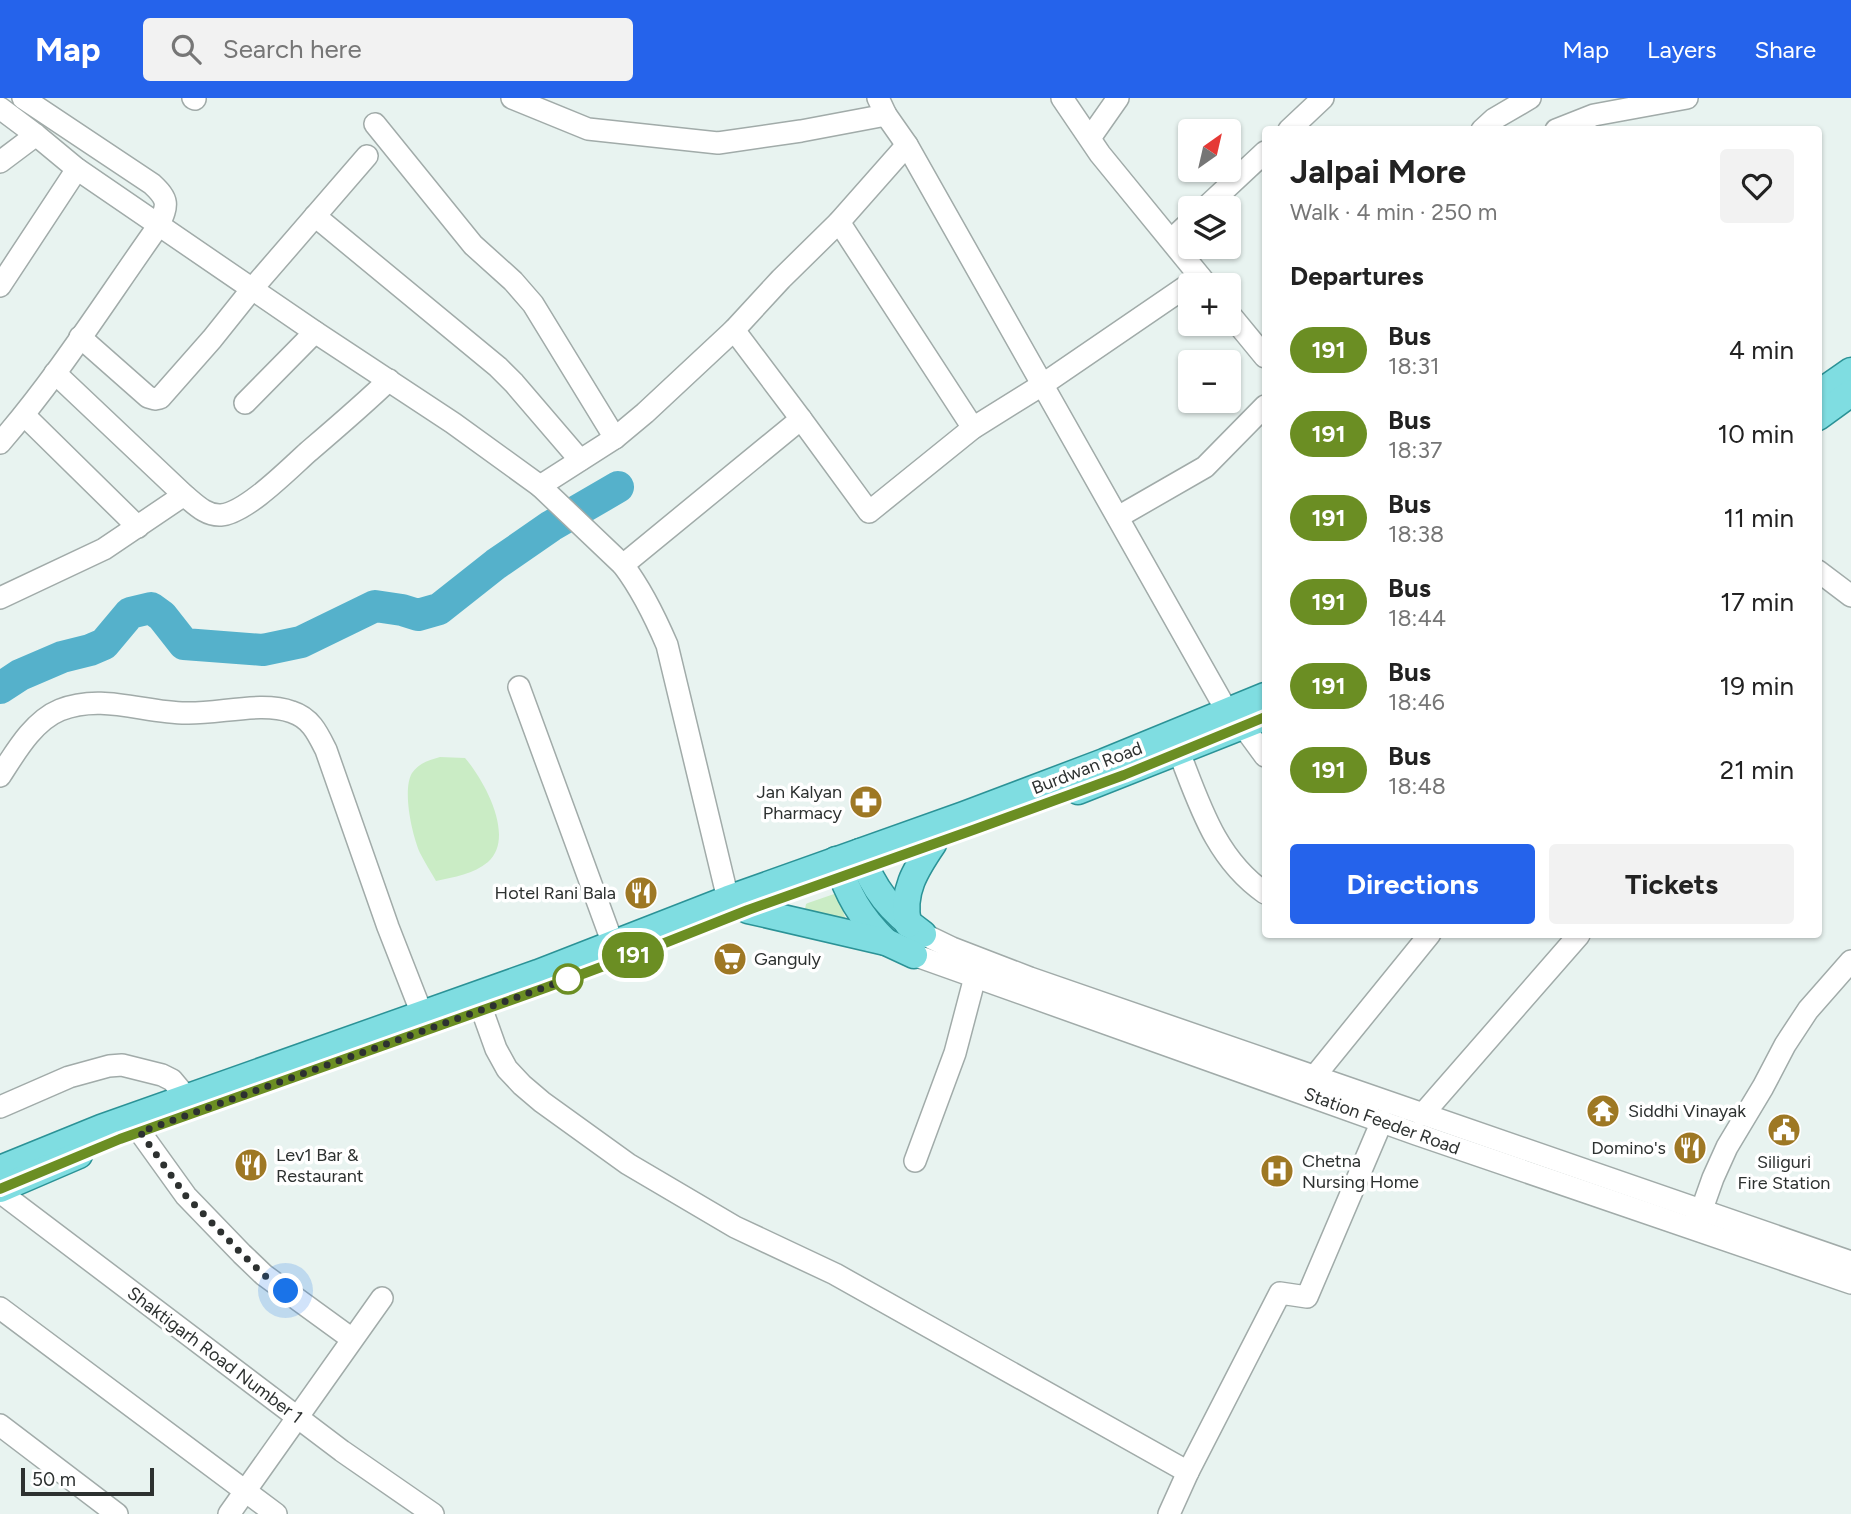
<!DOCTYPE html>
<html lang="en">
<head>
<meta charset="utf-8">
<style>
  :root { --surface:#fff; --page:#f2f2f2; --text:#222; --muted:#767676; --accent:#2563eb }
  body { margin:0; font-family:Figtree,sans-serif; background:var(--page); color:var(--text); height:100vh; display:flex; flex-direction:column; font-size:26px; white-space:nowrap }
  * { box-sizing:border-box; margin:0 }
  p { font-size:23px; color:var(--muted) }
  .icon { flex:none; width:38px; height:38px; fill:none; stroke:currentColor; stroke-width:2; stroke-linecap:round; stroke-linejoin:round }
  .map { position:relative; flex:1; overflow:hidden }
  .sheet { position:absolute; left:1262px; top:28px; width:560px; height:812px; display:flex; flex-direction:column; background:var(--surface); border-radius:7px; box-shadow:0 2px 5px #0004 }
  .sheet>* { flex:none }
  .badge { padding:0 14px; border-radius:23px; font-size:24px; line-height:46px }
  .needle { width:46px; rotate:34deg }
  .tools { position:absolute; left:1178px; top:21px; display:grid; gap:14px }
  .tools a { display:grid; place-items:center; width:63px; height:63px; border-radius:7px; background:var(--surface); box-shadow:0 2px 5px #0004; font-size:35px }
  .scale { position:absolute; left:21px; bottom:18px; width:133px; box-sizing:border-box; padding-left:7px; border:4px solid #2d3130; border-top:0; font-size:19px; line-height:24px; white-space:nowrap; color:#2d3130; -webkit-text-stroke:5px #fff; paint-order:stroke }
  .you { position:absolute; width:35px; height:35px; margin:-18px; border:5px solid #fff; border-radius:50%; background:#1a73e8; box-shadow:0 0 0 10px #1a73e833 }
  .map>.badge { position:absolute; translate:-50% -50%; box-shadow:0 0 0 4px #fff }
  h2 { padding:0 28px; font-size:26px; line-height:63px }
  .round { display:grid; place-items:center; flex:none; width:74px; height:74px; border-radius:7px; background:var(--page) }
  .summary { display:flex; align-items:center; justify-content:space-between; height:119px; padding:0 28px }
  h1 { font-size:33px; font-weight:700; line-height:52px }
  .button { display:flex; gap:14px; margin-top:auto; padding:14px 28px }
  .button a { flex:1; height:80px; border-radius:7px; background:var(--accent); color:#fff; font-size:28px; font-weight:700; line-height:80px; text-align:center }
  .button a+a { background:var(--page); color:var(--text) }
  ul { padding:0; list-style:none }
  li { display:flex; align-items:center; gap:21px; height:84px; padding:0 28px }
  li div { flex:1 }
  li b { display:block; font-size:26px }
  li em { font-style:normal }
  li .badge { min-width:77px; font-weight:700; text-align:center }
  header { display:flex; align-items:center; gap:42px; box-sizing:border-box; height:98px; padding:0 35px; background:var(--accent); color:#fff }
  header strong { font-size:33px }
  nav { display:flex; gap:38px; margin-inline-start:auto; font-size:24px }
  .search { width:490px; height:63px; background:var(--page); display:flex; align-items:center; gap:18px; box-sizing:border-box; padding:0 24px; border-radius:7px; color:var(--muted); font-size:26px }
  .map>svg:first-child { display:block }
  .green { fill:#caecc5 }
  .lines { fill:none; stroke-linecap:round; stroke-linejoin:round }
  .river { stroke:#55b1cb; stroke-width:32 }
  .minor-casing { stroke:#a1aba9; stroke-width:24 }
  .major-casing { stroke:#2b9296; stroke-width:29 }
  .minor { stroke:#fff; stroke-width:21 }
  .major { stroke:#7fdde1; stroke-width:26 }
  .line-casing { stroke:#fff; stroke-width:16 }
  .line { stroke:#6b8e23; stroke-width:10 }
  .walk { stroke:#2d3130; stroke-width:7; stroke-dasharray:0 12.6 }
  .stop-dot { fill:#fff; stroke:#6b8e23; stroke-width:3.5 }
  .labels { text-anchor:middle; stroke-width:7; stroke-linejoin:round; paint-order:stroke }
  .street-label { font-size:18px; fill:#2d3130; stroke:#fff }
  .poi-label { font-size:18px; fill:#2d3130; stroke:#fff; text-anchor:start }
</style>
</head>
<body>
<header>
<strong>Map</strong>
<div class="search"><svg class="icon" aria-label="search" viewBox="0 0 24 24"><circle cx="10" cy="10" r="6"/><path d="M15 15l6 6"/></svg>Search here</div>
<nav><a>Map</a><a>Layers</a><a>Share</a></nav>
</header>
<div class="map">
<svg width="1851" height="1416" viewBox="0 0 1851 1416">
  <rect width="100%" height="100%" fill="#e8f3f0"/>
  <g class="green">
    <path d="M440,659L465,660C484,682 516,739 488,764C474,776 454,779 436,783C431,774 425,765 420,755C412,737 402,692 412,675C419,665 429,662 440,659Z"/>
    <polygon points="837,795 847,825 845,828 805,811 806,806 808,805"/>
  </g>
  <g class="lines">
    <polyline class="river" points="0,590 20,577 62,559 90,552 104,546 130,515 151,510 162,518 184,546 263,552 301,544 375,508 402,512 418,517 439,511 496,466 551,428 618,389"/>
    <defs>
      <g id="minor">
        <polyline points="193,0 195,1"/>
        <polyline points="512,0 588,31 718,45 801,33 886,17"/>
        <polyline points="878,0 886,17 907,47 1228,615"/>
        <polyline points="1062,0 1100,56 1207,187"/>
        <path d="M0,10L36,37L77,71L315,234L453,325L540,388L623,467C642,492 655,519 667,547L728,801"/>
        <polyline points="375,26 473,147 513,183 533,206 615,340"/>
        <polyline points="1289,32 1323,0"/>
        <polyline points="1482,32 1494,21 1530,0"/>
        <polyline points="1556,32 1594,17 1687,0"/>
        <polyline points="1090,40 1118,0"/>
        <polyline points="0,64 36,37"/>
        <polyline points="1205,110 1265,54"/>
        <polyline points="315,118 498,269 514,285 580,362"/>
        <polyline points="839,124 973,330"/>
        <polyline points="1171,142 1190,124"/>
        <polyline points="0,188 77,71"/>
        <polyline points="1228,214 1265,259"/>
        <polyline points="734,232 801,321 869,414 973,330 1042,287 1200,179"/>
        <polyline points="80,239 148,299 155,301 160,300 212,241 252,191 367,58"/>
        <path d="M55,275L184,397C195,406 206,418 221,417C246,415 289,371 308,354C336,330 363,307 389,282"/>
        <polyline points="245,305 315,234"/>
        <polyline points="24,317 138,429"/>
        <path d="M0,345C59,277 107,200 159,127C168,106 169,102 152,86L23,0"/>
        <polyline points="540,388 615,340 645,315 734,232 781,181 839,124 907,47"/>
        <polyline points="1118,419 1205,369 1265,308"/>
        <polyline points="623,467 801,321"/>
        <polyline points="1818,473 1851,498"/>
        <polyline points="0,500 104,451 184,397"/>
        <polyline points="519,589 613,846"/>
        <polyline points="1243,628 1265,658"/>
        <path d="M1179,654C1200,708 1216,761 1265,795"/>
        <path d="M0,678C15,655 33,623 60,612C102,595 144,615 186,615C219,616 262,603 292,614C311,620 318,636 326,652L388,829L422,916"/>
        <polyline points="923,836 952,850 1030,880 1851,1164"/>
        <polyline points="914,857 1416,1036 1851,1185"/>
        <polyline points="482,912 496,951 507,971 522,987 542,1004 628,1066 735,1129 835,1176 1188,1374"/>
        <polyline points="1314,979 1430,836"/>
        <polyline points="0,1009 69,979 109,968 122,967 162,977 172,982 187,1000"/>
        <polyline points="1422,1017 1579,837"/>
        <polyline points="140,1034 186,1098 242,1156 264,1177 352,1241"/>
        <polyline points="915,1063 955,955 975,879"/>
        <polyline points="0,1094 342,1353 433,1416"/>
        <polyline points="1697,1125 1713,1080 1727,1049 1763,989 1785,947 1808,912 1851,863"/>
        <polyline points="0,1210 276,1416"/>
        <polyline points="0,1327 117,1416"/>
        <polyline points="229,1416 382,1200"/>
        <polyline points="1169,1416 1188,1374 1280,1195 1307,1199 1382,1023"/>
      </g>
      <g id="major">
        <polyline points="1818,296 1851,273"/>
        <polyline points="1818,319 1851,295"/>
        <polyline points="1078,693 1265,619"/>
        <path d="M860,754C873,792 891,813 923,836"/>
        <path d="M836,762C848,796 859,818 886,844"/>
        <polyline points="748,812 886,844 914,857"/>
        <path d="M908,826C901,794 916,771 933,746"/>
        <polyline points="0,1071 101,1030 538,875 728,801 964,717 1104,664 1265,598"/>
        <polyline points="0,1091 79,1057"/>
      </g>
    </defs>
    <use href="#minor" class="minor-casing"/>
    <use href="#major" class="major-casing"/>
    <use href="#minor" class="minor"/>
    <use href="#major" class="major"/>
  </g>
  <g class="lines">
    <defs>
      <polyline id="line" points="0,1091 120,1041 545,890 652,850 748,812 973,732 1124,677 1265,619"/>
    </defs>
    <use href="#line" class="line-casing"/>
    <use href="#line" class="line"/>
    <polyline class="walk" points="286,1193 264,1177 242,1156 186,1098 140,1034 568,881"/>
  </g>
  <defs>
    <symbol id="pharmacy-disc" viewBox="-11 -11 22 22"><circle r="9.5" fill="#9e7824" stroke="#fff"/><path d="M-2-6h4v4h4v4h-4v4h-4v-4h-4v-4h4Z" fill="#fff"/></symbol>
    <symbol id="restaurant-disc" viewBox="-11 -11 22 22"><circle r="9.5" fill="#9e7824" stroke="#fff"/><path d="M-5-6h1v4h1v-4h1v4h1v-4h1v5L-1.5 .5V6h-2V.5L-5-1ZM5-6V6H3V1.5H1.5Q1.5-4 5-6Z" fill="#fff"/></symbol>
    <symbol id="supermarket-disc" viewBox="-11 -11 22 22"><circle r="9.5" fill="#9e7824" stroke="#fff"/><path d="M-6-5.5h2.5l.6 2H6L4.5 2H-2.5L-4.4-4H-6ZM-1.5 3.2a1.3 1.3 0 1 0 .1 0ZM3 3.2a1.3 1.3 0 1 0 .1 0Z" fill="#fff"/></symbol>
    <symbol id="temple-disc" viewBox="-11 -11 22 22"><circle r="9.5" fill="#9e7824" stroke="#fff"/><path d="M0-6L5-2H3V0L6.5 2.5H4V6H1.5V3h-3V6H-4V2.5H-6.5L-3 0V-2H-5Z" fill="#fff"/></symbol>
    <symbol id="civic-disc" viewBox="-11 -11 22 22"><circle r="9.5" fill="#9e7824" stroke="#fff"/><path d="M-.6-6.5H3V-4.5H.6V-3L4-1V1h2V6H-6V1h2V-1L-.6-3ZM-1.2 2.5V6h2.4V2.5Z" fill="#fff"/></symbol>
    <symbol id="hospital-disc" viewBox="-11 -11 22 22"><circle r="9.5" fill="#9e7824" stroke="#fff"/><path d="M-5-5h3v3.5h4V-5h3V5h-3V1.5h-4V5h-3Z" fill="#fff"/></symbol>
  </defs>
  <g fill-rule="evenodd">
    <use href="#pharmacy-disc" x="847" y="685" width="38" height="38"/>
    <use href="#restaurant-disc" x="622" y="776" width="38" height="38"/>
    <use href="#supermarket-disc" x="711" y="842" width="38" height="38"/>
    <use href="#temple-disc" x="1584" y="994" width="38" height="38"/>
    <use href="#civic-disc" x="1765" y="1013" width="38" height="38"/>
    <use href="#restaurant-disc" x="1671" y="1031" width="38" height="38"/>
    <use href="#restaurant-disc" x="232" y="1048" width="38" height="38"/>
    <use href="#hospital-disc" x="1258" y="1054" width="38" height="38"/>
  </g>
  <circle class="stop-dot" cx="568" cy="881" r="14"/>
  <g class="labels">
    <g class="street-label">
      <text transform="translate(1087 670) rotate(-21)" y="6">Burdwan Road</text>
      <text transform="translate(1382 1023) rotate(20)" y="6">Station Feeder Road</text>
      <text transform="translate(215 1257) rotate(37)" y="6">Shaktigarh Road Number 1</text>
    </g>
    <g class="poi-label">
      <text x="842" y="700" text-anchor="end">Jan Kalyan<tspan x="842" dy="21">Pharmacy</tspan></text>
      <text x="616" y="801" text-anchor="end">Hotel Rani Bala</text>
      <text x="754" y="867">Ganguly</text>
      <text x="1628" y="1019">Siddhi Vinayak</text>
      <text x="1666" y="1056" text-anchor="end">Domino's</text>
      <text x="276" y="1063">Lev1 Bar &amp;<tspan x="276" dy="21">Restaurant</tspan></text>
      <text x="1302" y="1069">Chetna<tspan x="1302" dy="21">Nursing Home</tspan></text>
      <text x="1784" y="1070" text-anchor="middle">Siliguri<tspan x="1784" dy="21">Fire Station</tspan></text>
    </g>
  </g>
</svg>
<div class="tools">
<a><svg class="needle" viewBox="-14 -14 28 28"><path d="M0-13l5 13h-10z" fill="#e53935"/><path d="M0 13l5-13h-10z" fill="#767676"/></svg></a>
<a><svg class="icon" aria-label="layers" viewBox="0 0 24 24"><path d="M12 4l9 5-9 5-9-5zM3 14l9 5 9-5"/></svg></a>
<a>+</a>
<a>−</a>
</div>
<div class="scale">50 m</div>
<div class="you" style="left:286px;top:1193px"></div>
<b class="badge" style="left:633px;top:857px;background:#6b8e23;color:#fff">191</b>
<section class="sheet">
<div class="summary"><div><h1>Jalpai More</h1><p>Walk · 4 min · 250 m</p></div><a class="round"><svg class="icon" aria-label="heart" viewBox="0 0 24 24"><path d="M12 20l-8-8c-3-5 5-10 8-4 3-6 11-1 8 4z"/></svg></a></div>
<h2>Departures</h2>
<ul>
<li><span class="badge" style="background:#6b8e23;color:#fff">191</span><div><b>Bus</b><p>18:31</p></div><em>4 min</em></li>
<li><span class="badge" style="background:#6b8e23;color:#fff">191</span><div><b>Bus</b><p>18:37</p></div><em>10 min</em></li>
<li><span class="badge" style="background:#6b8e23;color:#fff">191</span><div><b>Bus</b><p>18:38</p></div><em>11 min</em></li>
<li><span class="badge" style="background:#6b8e23;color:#fff">191</span><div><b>Bus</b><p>18:44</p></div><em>17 min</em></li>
<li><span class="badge" style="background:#6b8e23;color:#fff">191</span><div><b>Bus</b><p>18:46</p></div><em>19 min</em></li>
<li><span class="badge" style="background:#6b8e23;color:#fff">191</span><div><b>Bus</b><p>18:48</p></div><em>21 min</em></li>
</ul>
<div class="button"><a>Directions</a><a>Tickets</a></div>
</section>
</div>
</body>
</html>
